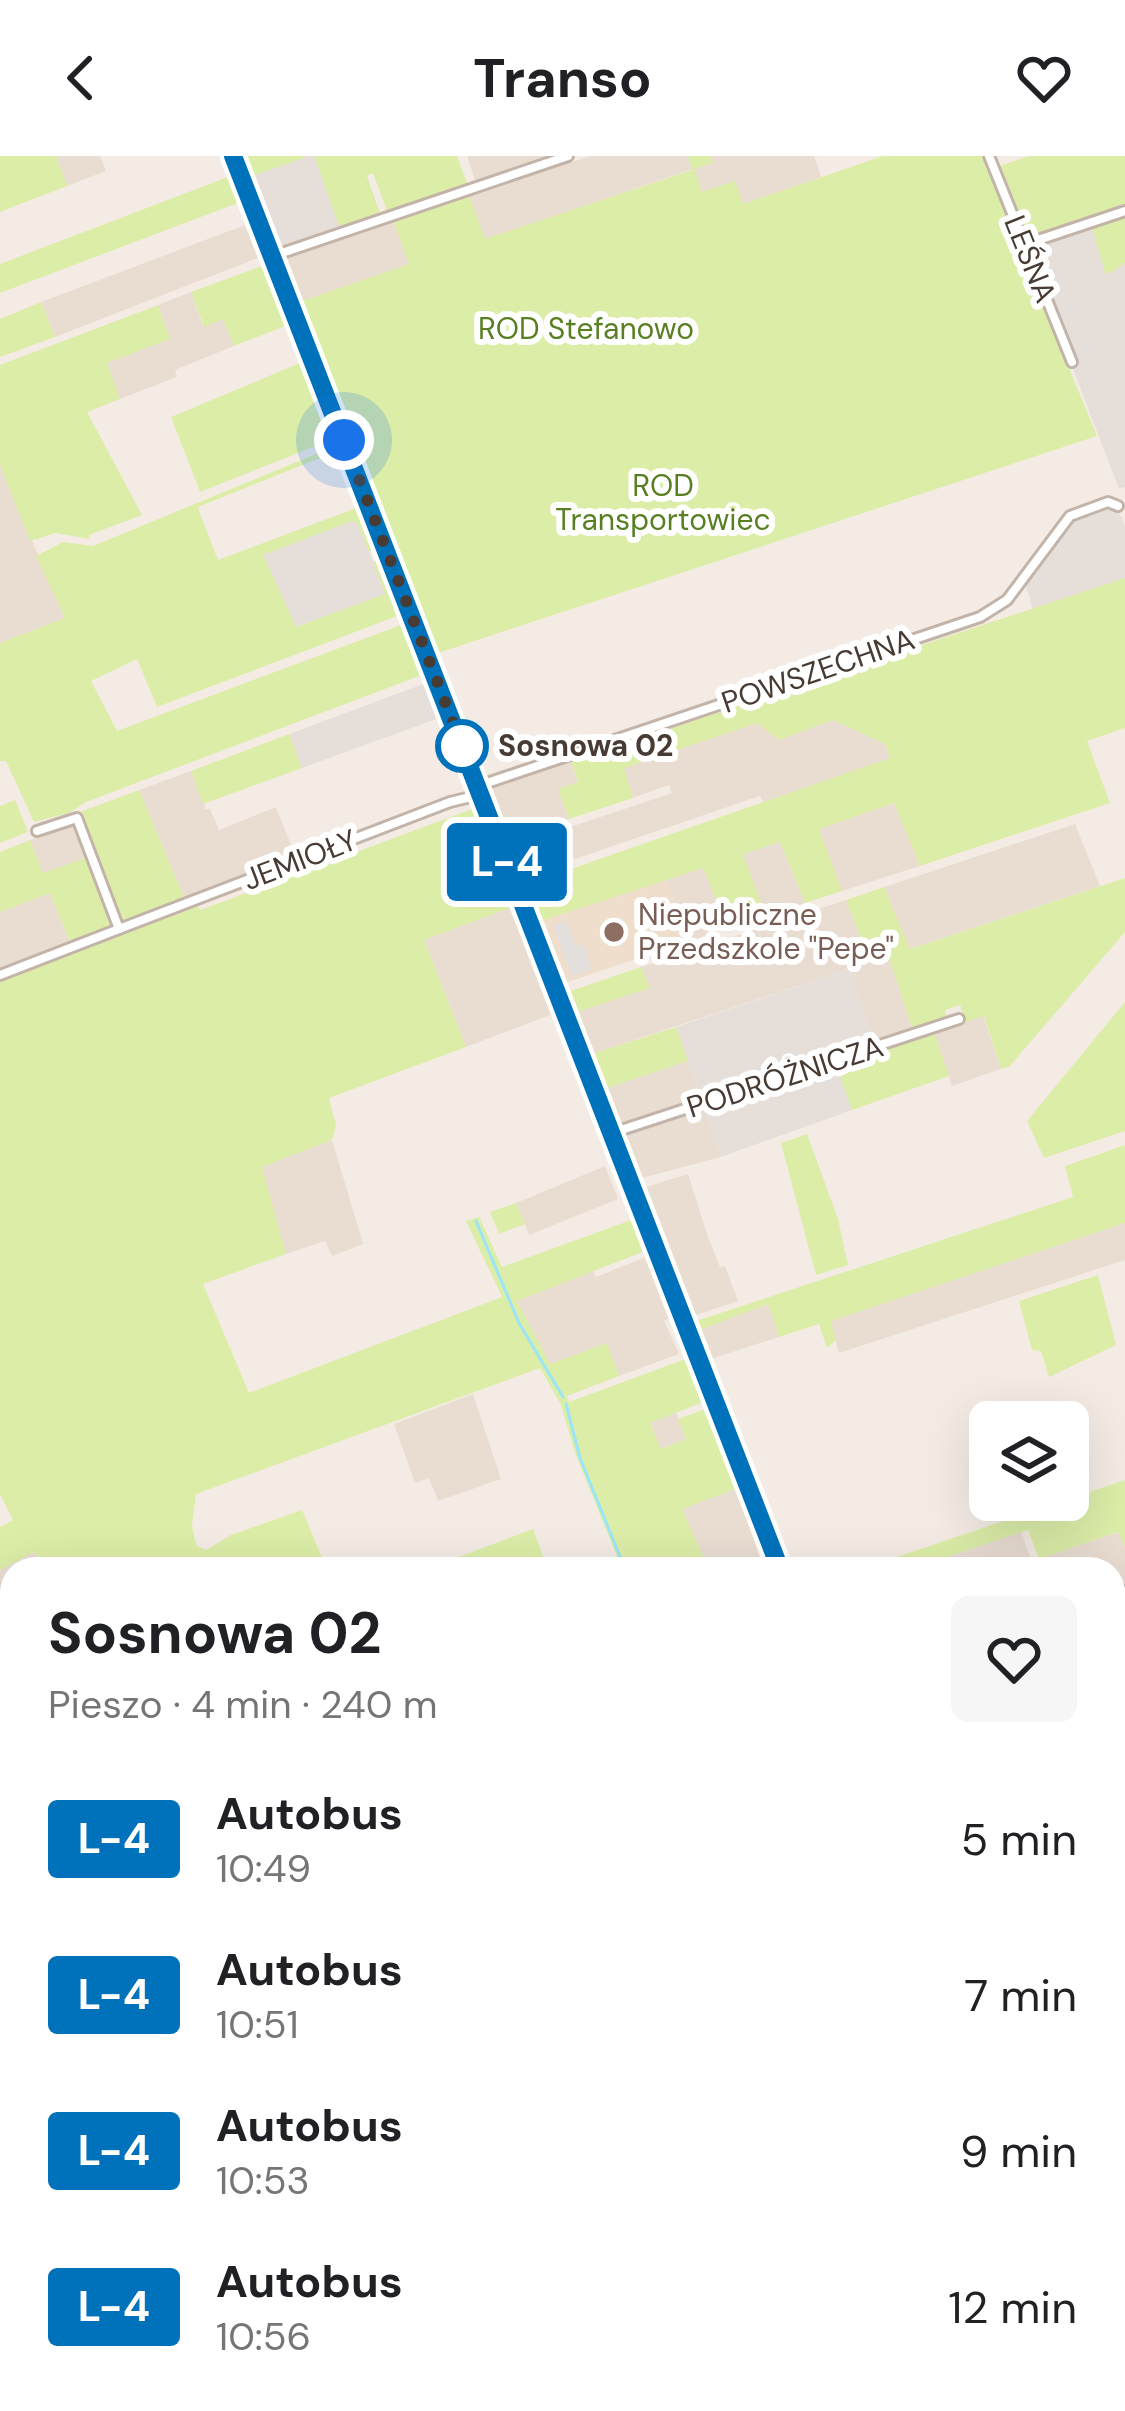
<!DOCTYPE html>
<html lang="pl">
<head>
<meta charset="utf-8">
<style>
  :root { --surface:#fff; --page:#f6f6f6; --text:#202124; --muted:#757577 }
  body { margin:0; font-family:"DM Sans",sans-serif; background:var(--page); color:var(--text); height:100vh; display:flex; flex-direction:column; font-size:45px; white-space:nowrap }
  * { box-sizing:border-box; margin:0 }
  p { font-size:39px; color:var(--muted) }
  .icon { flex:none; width:66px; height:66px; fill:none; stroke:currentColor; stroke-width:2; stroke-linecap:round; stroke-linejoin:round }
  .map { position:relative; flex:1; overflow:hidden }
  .details { position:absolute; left:0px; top:1401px; width:1125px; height:855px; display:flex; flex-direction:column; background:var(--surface); border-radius:36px 36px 0 0; box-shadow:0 12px 48px #0002 }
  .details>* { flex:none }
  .badge { padding:0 24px; border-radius:9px; font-size:42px; line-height:78px }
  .tools { position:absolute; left:969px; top:1245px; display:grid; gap:24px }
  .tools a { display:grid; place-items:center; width:120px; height:120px; border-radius:18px; background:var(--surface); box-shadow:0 12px 48px #0002; font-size:60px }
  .you { position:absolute; width:60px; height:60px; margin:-30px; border:9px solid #fff; border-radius:50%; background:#1a73e8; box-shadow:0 0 0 18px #1a73e833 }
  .map>.badge { position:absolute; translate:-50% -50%; box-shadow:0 0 0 6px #fff }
  .round { display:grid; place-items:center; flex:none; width:126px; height:126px; border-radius:18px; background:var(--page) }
  .head { display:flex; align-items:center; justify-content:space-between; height:204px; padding:0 48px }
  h1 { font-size:57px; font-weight:700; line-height:90px }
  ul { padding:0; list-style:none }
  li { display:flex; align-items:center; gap:36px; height:156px; padding:0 48px }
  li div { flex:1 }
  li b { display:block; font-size:45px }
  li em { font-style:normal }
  li .badge { min-width:132px; font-weight:700; text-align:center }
  header { display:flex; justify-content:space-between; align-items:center; height:156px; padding:0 48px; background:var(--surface); font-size:54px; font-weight:700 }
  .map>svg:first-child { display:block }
  .residential { fill:#e9ddd2 }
  .industrial { fill:#e6ded9 }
  .education { fill:#efdecc }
  .green { fill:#dceda8 }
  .parking { fill:#e4e0dd }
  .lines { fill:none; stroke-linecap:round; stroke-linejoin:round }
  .stream { stroke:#9ae5f8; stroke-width:3 }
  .street-casing { stroke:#c3b4a9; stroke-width:14 }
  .secondary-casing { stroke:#dcb991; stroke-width:18 }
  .primary-casing { stroke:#f0a256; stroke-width:20 }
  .street { stroke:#fff; stroke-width:8 }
  .secondary { stroke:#ffe4c3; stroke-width:12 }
  .primary { stroke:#ffc992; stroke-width:14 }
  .line-casing { stroke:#fff; stroke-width:27 }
  .line { stroke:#0072bc; stroke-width:18 }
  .walk { stroke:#473b33; stroke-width:12; stroke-dasharray:0 21.6 }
  .stop-dot { fill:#fff; stroke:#0072bc; stroke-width:6 }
  .education-dot { fill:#8d6e63; stroke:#fff; stroke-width:4.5 }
  .labels { text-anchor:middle; stroke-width:12; stroke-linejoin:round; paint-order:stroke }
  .street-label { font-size:30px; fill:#473b33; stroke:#fff }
  .park-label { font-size:30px; fill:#587f21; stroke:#fff }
  .stop-label { font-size:30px; font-weight:bold; fill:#473b33; stroke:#fff; text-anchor:start }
  .education-label { font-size:30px; fill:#785e54; stroke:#fff; text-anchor:start }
</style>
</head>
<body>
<header><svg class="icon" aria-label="back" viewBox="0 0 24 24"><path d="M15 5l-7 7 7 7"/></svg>Transo<svg class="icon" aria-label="heart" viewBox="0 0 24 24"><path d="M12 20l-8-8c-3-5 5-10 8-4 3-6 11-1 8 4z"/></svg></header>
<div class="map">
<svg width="1125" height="2255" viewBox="0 0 1125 2255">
  <rect width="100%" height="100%" fill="#f4ece4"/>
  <g class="residential">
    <polygon points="56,0 100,0 106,15 67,30"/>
    <polygon points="467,0 551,0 475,24"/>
    <polygon points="590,0 688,0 693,13 484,84 469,39"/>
    <polygon points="711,0 814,0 821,21 743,48 702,36 693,13 712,7"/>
    <polygon points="393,64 410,108 299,146 283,106 287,100"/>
    <polygon points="245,69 258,102 55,181 41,146"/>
    <polygon points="191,136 203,170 223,163 234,190 175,214 177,221 120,243 106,207 170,183 158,149"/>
    <polygon points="0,309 65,462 0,487"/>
    <polygon points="833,564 885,588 890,603 763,646 760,640 519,722 507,692 672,637 669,629 633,642 623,612 757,567 779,584"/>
    <polygon points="571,605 578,627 558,633 569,663 505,685 485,633"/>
    <polygon points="191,615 206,653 210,653 219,674 276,651 296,701 185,744 139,634"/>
    <polygon points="895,647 920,710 842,735 818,673"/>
    <polygon points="76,667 88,701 43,718 30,684"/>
    <polygon points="1075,668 1100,730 909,793 884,731"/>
    <polygon points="780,686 805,747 766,761 742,698"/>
    <polygon points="704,711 728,772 689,785 666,724"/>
    <polygon points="50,737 70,787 0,814 0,756"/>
    <polygon points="846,744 870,805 889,800 913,875 874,887 849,813 592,898 574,857 649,832 641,811"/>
    <polygon points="512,751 553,858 466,891 424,784"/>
    <polygon points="983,859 1001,913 952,930 934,876"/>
    <polygon points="688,905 701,945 621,970 617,967 604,933"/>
    <polygon points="704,952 721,1001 642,1022 624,978"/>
    <polygon points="332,984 363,1088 332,1100 325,1085 286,1098 261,1011"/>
    <polygon points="605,1010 618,1043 529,1079 516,1047"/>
    <polygon points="688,1018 709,1084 720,1111 725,1110 738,1145 693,1160 643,1032"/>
    <polygon points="1125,1067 1125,1104 839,1197 830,1165"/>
    <polygon points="648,1100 671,1162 664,1165 679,1198 619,1220 606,1187 550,1209 517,1145 593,1115 596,1121"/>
    <polygon points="769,1148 779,1181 708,1204 698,1172"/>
    <polygon points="473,1238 501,1323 438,1345 429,1322 415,1327 394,1268"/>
    <polygon points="676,1256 686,1283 660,1293 650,1266"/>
    <polygon points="741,1331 757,1373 751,1376 762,1408 770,1406 773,1413 709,1413 681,1353"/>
    <polygon points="1021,1376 1035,1413 911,1413"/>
    <polygon points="1119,1376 1125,1391 1125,1430 1113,1435 1113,1413 1043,1413 1039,1403"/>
    <polygon points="34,1396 45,1413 12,1413 12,1459 0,1432 0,1414"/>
    <polygon points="1125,1439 1125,1616 1121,1617 1113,1597 1113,1444"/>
    <polygon points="12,1530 12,1604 0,1580 0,1536"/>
    <polygon points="1125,1710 1125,1757 1113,1761 1113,1714"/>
    <polygon points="34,2244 90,2244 99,2255 43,2255"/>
    <polygon points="755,2244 820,2244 825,2255 741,2255"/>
  </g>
  <g class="industrial">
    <polygon points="304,0 314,0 339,70 277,91 249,21"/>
    <polygon points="1125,61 1125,331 1119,333 1073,213 1077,210 1029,93"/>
    <polygon points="1111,353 1120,358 1125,370 1125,422 1033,454 1026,430 1075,365"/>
    <polygon points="352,365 358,368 386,438 295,471 262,398"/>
    <polygon points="426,527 439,562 302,612 289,578"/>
    <polygon points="849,813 874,887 701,945 676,871"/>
    <polygon points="836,908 852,954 721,1001 704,952"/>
    <polygon points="0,2072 12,2086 12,2144 8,2148 0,2139"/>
    <polygon points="164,2244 288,2244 296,2255 157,2255 155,2252"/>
    <polygon points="820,2244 908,2244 916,2255 825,2255"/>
  </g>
  <polygon class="education" points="666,724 689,785 562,828 538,766"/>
  <g class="green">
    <polygon points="0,0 56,0 67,30 0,56"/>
    <polygon points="241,0 304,0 304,2 249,21 253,15 250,9 244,9"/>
    <polygon points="314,0 457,0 467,27 387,55 373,17 367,20 380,57 339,70"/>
    <polygon points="688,0 711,0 713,7 694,13 702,36 735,25 743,48 883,0 982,0 1097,280 435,498 299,146 409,108 393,64 469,39 485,83 692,14"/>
    <polygon points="1029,0 1125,0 1125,50 1033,80 1022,75 996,11"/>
    <polygon points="233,19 243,45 0,137 0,108"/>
    <polygon points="1125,61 1125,107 1109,118 1105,116 1092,72"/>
    <polygon points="270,107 293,167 234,190 223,163 204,171 191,136"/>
    <polygon points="41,146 55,181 0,201 0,163"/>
    <polygon points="158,149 170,183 107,207 120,243 87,256 142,359 89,379 90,383 56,377 30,385 0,309 0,209"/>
    <polygon points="307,204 338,281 200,336 171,261"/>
    <polygon points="340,288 342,293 198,351 199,355 218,404 364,349 380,390 369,396 358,368 352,365 263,399 296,471 385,438 373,406 381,403 405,457 157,551 137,503 91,525 117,575 409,466 427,517 86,646 69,657 34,666 6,605 0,605 0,487 65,462 36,400 63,386 93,390"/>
    <polygon points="1125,422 1125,572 1087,585 1110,647 920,710 894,647 819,673 842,735 805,747 780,686 743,698 766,761 728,772 703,712 538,766 522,730 890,602 885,588 833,564 779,584 757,567 624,612 633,642 569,663 558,633 578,626 571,605"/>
    <polygon points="289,578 302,612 203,648 191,615"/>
    <polygon points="139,634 185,744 123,767 80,656"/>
    <polygon points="15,644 28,676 0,687 0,650"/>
    <polygon points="475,652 512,751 424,784 466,891 329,942 336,969 332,984 262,1011 286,1098 203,1128 249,1237 502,1141 466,1065 479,1061 502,1111 634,1063 645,1093 640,1097 517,1145 550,1208 607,1187 619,1220 567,1240 569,1246 691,1201 708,1244 650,1267 661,1293 686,1283 678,1263 711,1251 741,1331 682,1353 709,1413 680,1413 676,1403 647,1413 622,1413 575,1297 561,1249 540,1212 196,1338 192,1370 196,1389 206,1394 231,1379 302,1354 327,1413 45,1413 34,1396 0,1414 0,1371 13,1364 0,1338 0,823 196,748 200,754"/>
    <polygon points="30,684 43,717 88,701 115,771 70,787 50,737 0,756 0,696"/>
    <polygon points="1125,722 1125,776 1009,911 1001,913 984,860 966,866 960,849 945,854 947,864 913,875 889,801 870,806 846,744 884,731 910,793"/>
    <polygon points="641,811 650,832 574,857 565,837"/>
    <polygon points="1125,846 1125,975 1044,1002 1027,965"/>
    <polygon points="676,871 688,905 604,933 592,898"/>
    <polygon points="934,876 949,920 852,954 836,908"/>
    <polygon points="807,978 838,1063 848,1109 816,1119 781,987"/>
    <polygon points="1125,989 1125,1067 831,1165 836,1184 827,1192 819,1168 779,1181 768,1148 697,1175 693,1166 1073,1041 1065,1010"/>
    <polygon points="516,1047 525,1068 499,1078 490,1056"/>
    <polygon points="1098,1119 1116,1189 1049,1221 1041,1195 1032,1194 1019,1145"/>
    <polygon points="1125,1324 1125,1391 1118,1376 1039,1403 1028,1374 911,1413 861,1413"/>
    <polygon points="533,1373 548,1413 427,1413"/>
    <polygon points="7,1471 12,1482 12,1530 0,1536 0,1475"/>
    <polygon points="0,1580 12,1604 12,1905 7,1908 12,1919 12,2004 0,2013"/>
    <polygon points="1125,1757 1125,1875 1113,1844 1113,1761"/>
    <polygon points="12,2024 12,2086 0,2072 0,2033"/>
    <polygon points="0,2139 7,2147 12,2144 12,2220 0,2207"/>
    <polygon points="90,2244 164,2244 155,2252 157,2255 99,2255"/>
    <polygon points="288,2244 414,2244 420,2255 296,2255"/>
    <polygon points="472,2244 668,2244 675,2255 479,2255"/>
    <polygon points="675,2244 755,2244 741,2255 682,2255"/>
  </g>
  <polygon class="parking" points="566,765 576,790 583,788 592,813 572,820 553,769"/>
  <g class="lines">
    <g class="stream">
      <polyline points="476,1065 519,1167 563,1241"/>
      <polyline points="566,1248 580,1302 625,1413"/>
      <polyline points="1113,2241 1125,2237"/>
      <polyline points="1101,2245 1103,2244"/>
    </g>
    <defs>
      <g id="street">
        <polyline points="989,0 1072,206"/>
        <polyline points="1022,82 1035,85 1125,55"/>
        <polyline points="273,100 568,0"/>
        <polyline points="478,630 980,461 1007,444 1070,360 1108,346 1118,350"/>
        <polyline points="119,773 450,646 479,639"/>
        <polyline points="0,819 119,773 77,662 37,675"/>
        <polyline points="612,977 959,863"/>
        <polyline points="1113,1440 1125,1435"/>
        <polyline points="0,1443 12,1468"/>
        <polyline points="1113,1611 1125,1643"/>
        <polyline points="1113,1707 1125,1703"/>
        <polyline points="0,2025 12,2016"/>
        <polyline points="0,2218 12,2231"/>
        <polyline points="23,2244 33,2255"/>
      </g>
      <g id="secondary">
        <polyline points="232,0 780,1413"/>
        <polyline points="1078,2244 1083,2255"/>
      </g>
      <g id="primary">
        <polyline points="1113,2210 1125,2206"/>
        <polyline points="1113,2230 1125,2225"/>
        <polyline points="978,2255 1010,2244"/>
        <polyline points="1040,2255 1071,2244"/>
      </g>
    </defs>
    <use href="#street" class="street-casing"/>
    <use href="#secondary" class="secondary-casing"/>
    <use href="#primary" class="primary-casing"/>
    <use href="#street" class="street"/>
    <use href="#secondary" class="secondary"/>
    <use href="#primary" class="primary"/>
  </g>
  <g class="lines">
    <defs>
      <polyline id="line" points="233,0 780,1413"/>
    </defs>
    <use href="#line" class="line-casing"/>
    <use href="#line" class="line"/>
    <polyline class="walk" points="344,284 462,590"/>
  </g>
  <circle class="stop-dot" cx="462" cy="590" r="24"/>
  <circle class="education-dot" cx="614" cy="776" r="12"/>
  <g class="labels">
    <g class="street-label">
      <text transform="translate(1030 103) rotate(68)" y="10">LEŚNA</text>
      <text transform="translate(818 515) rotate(-19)" y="10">POWSZECHNA</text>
      <text transform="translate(300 704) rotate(-21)" y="10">JEMIOŁY</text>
      <text transform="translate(785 921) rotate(-18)" y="10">PODRÓŻNICZA</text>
    </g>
    <g class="park-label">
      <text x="586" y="183">ROD Stefanowo</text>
      <text x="663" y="340">ROD<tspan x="663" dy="34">Transportowiec</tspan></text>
    </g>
    <g class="stop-label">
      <text x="498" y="600">Sosnowa 02</text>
    </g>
    <g class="education-label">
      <text x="638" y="769">Niepubliczne<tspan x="638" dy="34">Przedszkole "Pepe"</tspan></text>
    </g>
  </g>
</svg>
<div class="tools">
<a><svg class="icon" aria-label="layers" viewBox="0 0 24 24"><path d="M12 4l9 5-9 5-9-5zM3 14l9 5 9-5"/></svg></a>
</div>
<div class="you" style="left:344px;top:284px"></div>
<b class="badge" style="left:507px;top:706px;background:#0072bc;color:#fff">L-4</b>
<section class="details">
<div class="head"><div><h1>Sosnowa 02</h1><p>Pieszo · 4 min · 240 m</p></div><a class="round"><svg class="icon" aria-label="heart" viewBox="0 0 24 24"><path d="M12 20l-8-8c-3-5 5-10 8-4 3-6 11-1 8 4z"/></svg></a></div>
<ul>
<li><span class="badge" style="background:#0072bc;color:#fff">L-4</span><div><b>Autobus</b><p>10:49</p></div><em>5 min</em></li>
<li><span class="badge" style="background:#0072bc;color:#fff">L-4</span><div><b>Autobus</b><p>10:51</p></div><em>7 min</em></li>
<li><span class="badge" style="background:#0072bc;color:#fff">L-4</span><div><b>Autobus</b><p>10:53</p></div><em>9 min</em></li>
<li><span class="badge" style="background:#0072bc;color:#fff">L-4</span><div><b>Autobus</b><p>10:56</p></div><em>12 min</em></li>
</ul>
</section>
</div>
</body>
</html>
